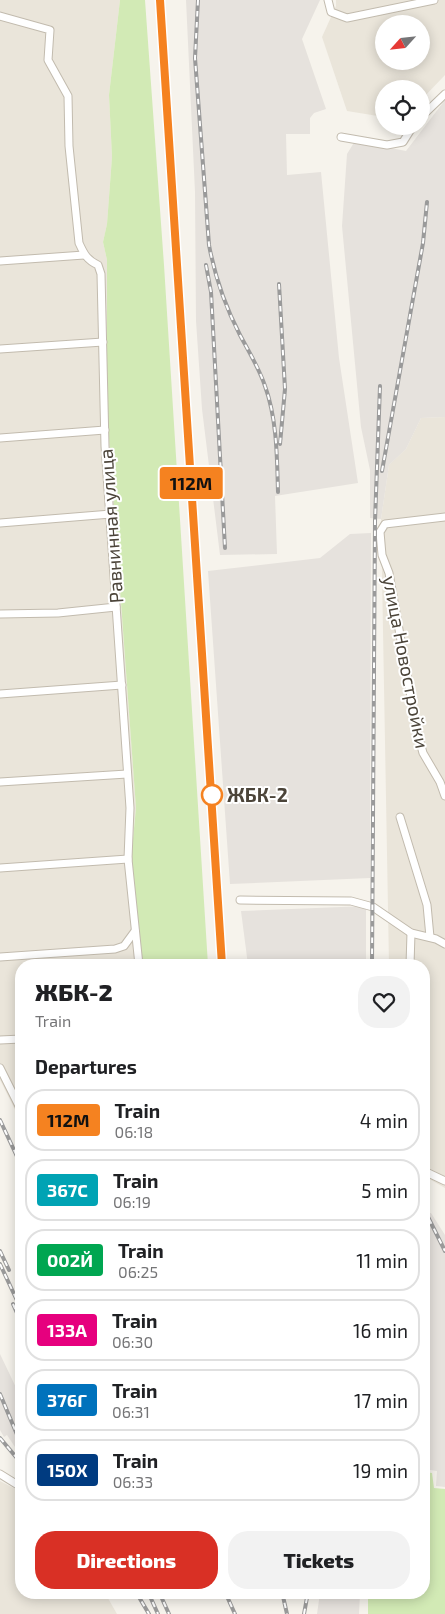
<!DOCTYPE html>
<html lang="en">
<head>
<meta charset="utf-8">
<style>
  :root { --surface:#fff; --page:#f2f2f2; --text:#202124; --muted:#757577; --line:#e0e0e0; --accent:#d93025 }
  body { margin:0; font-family:"Exo 2",sans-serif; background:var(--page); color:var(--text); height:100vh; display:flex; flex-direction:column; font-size:19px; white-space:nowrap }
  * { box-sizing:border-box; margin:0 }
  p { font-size:16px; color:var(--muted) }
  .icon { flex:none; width:28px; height:28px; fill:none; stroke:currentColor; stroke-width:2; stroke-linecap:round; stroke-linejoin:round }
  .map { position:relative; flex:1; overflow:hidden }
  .drawer { position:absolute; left:15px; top:959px; width:415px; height:640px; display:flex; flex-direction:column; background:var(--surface); border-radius:20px; box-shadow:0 2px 12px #0003 }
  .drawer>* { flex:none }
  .badge { padding:0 10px; border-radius:4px; font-size:18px; line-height:32px }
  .needle { width:32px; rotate:243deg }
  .tools { position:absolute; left:375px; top:15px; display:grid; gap:10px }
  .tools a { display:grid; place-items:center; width:55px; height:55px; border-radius:50%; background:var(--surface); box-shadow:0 2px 12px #0003; font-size:25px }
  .map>.badge { position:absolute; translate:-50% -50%; box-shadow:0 0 0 2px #fff }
  h2 { padding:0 20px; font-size:19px; line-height:45px }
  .round { display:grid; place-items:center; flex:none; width:52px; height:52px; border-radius:20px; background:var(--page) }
  .head { display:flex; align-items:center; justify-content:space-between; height:85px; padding:0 20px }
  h1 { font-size:24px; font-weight:800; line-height:38px }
  .action { display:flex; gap:10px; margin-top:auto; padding:10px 20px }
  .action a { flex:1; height:58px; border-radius:20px; background:var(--accent); color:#fff; font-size:20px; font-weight:800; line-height:58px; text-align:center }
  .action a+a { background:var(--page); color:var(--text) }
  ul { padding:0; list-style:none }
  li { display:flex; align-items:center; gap:15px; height:62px; margin:0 10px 8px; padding:0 10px; border:2px solid var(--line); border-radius:20px }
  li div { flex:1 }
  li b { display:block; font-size:19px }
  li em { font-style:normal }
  li .badge { min-width:55px; font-weight:700; text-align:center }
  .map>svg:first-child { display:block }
  .residential { fill:#eae5da; fill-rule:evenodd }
  .industrial { fill:#e6e2dd }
  .green { fill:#d2eab5 }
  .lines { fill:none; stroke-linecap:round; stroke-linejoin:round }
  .minor-casing { stroke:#c2bbae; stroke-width:9 }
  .minor { stroke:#fff; stroke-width:7 }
  .rail-casing { stroke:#9a9a9a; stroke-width:4 }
  .rail { stroke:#fff; stroke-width:2; stroke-dasharray:5.5; stroke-linecap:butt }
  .line-casing { stroke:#fff; stroke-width:11 }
  .line { stroke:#f58220; stroke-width:8 }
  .stop-dot { fill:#fff; stroke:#f58220; stroke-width:2.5 }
  .labels { text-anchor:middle; stroke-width:4; stroke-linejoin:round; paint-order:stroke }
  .street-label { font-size:19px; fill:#4b4439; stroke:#fff }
  .stop-label { font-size:19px; font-weight:bold; fill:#4b4439; stroke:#fff; text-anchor:start }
</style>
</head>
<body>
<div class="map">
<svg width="445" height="1614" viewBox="0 0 445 1614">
  <rect width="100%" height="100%" fill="#f6f3ec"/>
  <g class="residential">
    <polygon points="0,0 120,0 109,95 112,157 107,224 103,242 107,260 107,411 136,808 131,859 142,965 21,965 21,1122 0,1080"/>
    <path d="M336,0H445V75L421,100V89H384V117L347,111L322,37L336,6ZM384,24H421V61H384Z"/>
    <polygon points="445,417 445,1188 424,1176 424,965 389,965 381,519 389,465 406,449 421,418"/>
    <polygon points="0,1481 21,1492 21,1592 105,1593 117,1614 0,1614"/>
  </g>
  <g class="industrial">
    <polygon points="186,0 320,0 302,39 326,109 314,113 310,118 310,134 286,134 287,175 321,172 339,358 358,483 275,496 277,554 220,555 202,409 196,321 195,192"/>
    <polygon points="445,100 445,417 421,418 406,449 389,465 381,519 370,518 370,470 361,427 342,226 347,154 355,141 406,151"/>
    <polygon points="371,533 370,878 230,884 208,571 320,558 350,534"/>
    <polygon points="366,906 366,965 248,965 241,911"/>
    <polygon points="424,1213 431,1213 445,1235 445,1487 436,1486 437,1471 424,1469"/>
    <polygon points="0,1354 21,1398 21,1456 7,1435 4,1437 0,1430"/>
    <polygon points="320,1593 360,1593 359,1614 317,1614"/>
  </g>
  <g class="green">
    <polygon points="120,0 145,0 164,265 208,965 142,965 131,859 136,808 107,411 107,260 103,242 107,224 112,157 109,95"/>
    <polygon points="424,1472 432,1473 434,1488 445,1489 445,1614 368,1614 368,1593 424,1592"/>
  </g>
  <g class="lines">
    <defs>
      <g id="minor">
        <polyline points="328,0 331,12 347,18 434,0"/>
        <path d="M0,16L50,30L48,60L68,96L69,146L79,243C84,254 87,260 98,265L101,274L105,446L130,808L128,859L139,965"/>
        <polyline points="421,117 445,94"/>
        <polyline points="341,137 387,145 403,142 413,126"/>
        <polyline points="0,261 84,255"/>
        <polyline points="0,349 103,342"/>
        <polyline points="0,438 105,430"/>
        <polyline points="445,517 385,524 380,532 382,555 389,573 417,731 423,753 440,782 445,796"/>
        <polyline points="0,523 111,514"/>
        <polyline points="0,614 58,613 116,607"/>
        <polyline points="0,694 122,685"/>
        <polyline points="0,782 127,774"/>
        <polyline points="400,817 427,905 430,937"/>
        <polyline points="0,868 128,859"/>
        <polyline points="240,900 351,901 373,907 411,933 436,939 445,944"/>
        <polyline points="0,957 115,949 124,946 135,931"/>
        <polyline points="410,965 411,933"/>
        <polyline points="0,1040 21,1039"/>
        <polyline points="0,1068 21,1110"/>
        <polyline points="424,1171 445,1181"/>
        <polyline points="0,1474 21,1487"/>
      </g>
    </defs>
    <use href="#minor" class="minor-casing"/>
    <use href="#minor" class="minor"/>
    <defs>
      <g id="rail">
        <polyline points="160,0 222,965"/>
        <path d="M198,0L195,58L209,245C215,277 225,306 240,335C249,352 259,368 265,386C277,419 277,457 278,492"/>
        <polyline points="206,265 211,292 225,548"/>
        <polyline points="279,284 285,389 280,444"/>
        <polyline points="382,471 423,243 427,202"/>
        <polyline points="372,965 375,521 380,386"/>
        <polyline points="0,1120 21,1165"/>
        <polyline points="424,1209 445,1251"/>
        <polyline points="0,1251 9,1270"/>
        <polyline points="0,1264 21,1309"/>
        <polyline points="13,1304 21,1322"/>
        <polyline points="0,1394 21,1444"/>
        <polyline points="0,1438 21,1463"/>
        <polyline points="136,1592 149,1614"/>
        <polyline points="148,1592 158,1614"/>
        <polyline points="159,1592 169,1614"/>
        <polyline points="225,1592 235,1614"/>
        <polyline points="282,1592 287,1614"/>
        <polyline points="304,1614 308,1592"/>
      </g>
    </defs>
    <use href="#rail" class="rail-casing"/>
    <use href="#rail" class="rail"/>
  </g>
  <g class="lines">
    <defs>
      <polyline id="line" points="160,0 222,965"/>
    </defs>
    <use href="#line" class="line-casing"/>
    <use href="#line" class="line"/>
  </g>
  <circle class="stop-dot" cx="212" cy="795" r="10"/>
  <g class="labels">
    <g class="street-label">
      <text transform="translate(111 526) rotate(-94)" y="7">Равнинная улица</text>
      <text transform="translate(406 662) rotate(79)" y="7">улица Новостройки</text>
    </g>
    <g class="stop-label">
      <text x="227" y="802">ЖБК-2</text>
    </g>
  </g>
</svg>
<div class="tools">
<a><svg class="needle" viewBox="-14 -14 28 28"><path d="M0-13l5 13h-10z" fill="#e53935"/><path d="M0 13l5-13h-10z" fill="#757577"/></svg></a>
<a><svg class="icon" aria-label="locate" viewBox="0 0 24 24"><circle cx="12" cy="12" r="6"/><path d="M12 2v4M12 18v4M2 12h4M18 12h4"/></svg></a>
</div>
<b class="badge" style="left:191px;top:483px;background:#f58220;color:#111">112М</b>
<section class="drawer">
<div class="head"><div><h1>ЖБК-2</h1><p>Train</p></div><a class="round"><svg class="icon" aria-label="heart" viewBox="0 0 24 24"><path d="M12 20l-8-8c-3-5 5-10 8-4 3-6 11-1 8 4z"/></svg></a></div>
<h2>Departures</h2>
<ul>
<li><span class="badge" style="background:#f58220;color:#111">112М</span><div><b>Train</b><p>06:18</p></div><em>4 min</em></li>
<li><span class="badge" style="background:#00a3b4;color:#fff">367С</span><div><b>Train</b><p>06:19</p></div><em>5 min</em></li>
<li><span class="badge" style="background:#00a651;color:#fff">002Й</span><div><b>Train</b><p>06:25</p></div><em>11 min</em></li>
<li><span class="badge" style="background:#e6007e;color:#fff">133А</span><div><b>Train</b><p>06:30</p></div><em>16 min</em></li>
<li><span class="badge" style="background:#0072bc;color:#fff">376Г</span><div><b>Train</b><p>06:31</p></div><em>17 min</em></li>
<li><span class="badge" style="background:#003b80;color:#fff">150Х</span><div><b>Train</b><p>06:33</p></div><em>19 min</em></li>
</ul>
<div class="action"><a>Directions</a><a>Tickets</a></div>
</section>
</div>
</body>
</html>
